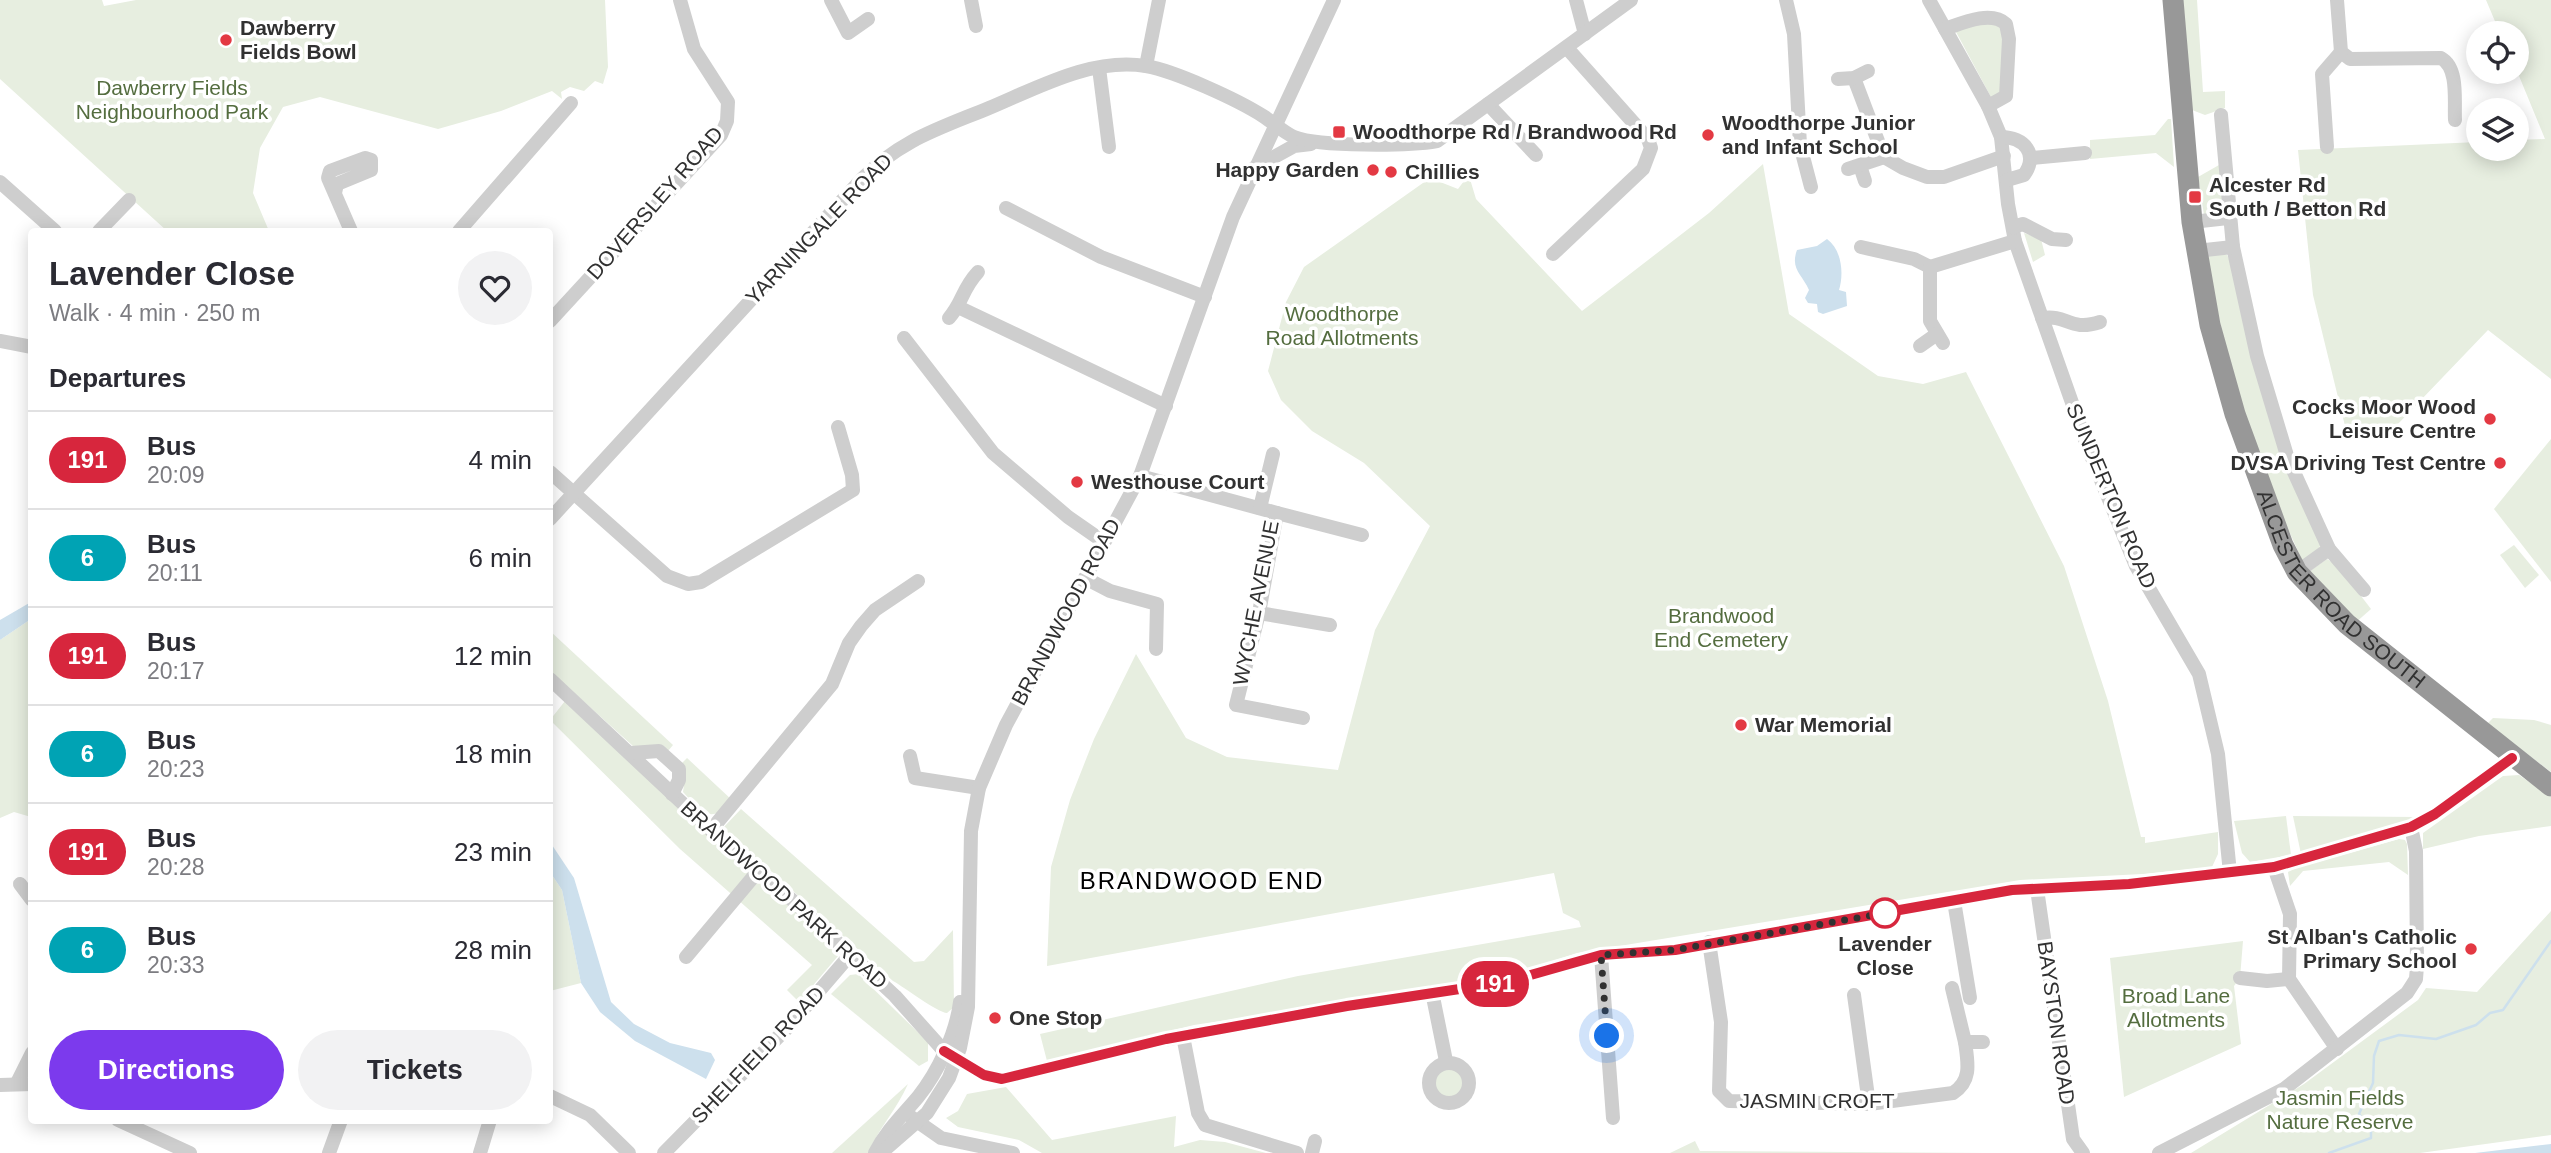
<!DOCTYPE html>
<html lang="en">
<head>
<meta charset="utf-8">
<style>
  :root { --surface:#fff; --page:#f2f2f3; --text:#2b2b33; --muted:#7c7c81; --line:#e1e1e2; --accent:#7c3aed }
  body { margin:0; font-family:Helvetica,sans-serif; background:var(--page); color:var(--text); height:100vh; display:flex; flex-direction:column; font-size:26px; white-space:nowrap }
  * { box-sizing:border-box; margin:0 }
  p { font-size:23px; color:var(--muted) }
  .icon { flex:none; width:38px; height:38px; fill:none; stroke:currentColor; stroke-width:2; stroke-linecap:round; stroke-linejoin:round }
  .map { position:relative; flex:1; overflow:hidden }
  .details { position:absolute; left:28px; top:228px; width:525px; height:896px; display:flex; flex-direction:column; background:var(--surface); border-radius:7px; box-shadow:0 4px 18px #0003 }
  .details>* { flex:none }
  .badge { padding:0 14px; border-radius:23px; font-size:24px; line-height:46px }
  .buttons { position:absolute; left:2466px; top:21px; display:grid; gap:14px }
  .buttons a { display:grid; place-items:center; width:63px; height:63px; border-radius:50%; background:var(--surface); box-shadow:0 4px 18px #0003; font-size:35px }
  .you { position:absolute; width:35px; height:35px; margin:-18px; border:5px solid #fff; border-radius:50%; background:#1a73e8; box-shadow:0 0 0 10px #1a73e833 }
  .map>.badge { position:absolute; translate:-50% -50%; box-shadow:0 0 0 4px #fff }
  h2 { padding:0 21px; font-size:26px; line-height:63px }
  .round { display:grid; place-items:center; flex:none; width:74px; height:74px; border-radius:37px; background:var(--page) }
  .headline { display:flex; align-items:center; justify-content:space-between; height:119px; padding:0 21px }
  h1 { font-size:33px; font-weight:700; line-height:52px }
  .primary-button { display:flex; gap:14px; margin-top:auto; padding:14px 21px }
  .primary-button a { flex:1; height:80px; border-radius:42px; background:var(--accent); color:#fff; font-size:28px; font-weight:700; line-height:80px; text-align:center }
  .primary-button a+a { background:var(--page); color:var(--text) }
  ul { padding:0; list-style:none }
  li { display:flex; align-items:center; gap:21px; height:98px; padding:0 21px; border-top:2px solid var(--line) }
  li div { flex:1 }
  li b { display:block; font-size:26px }
  li em { font-style:normal }
  li .badge { min-width:77px; font-weight:700; text-align:center }
  .map>svg:first-child { display:block }
  .green { fill:#e7eee0 }
  .water { fill:#cde0ed }
  .lines { fill:none; stroke-linecap:round; stroke-linejoin:round }
  .stream { stroke:#cde0ed; stroke-width:2.5 }
  .minor { stroke:#cecece; stroke-width:14 }
  .highway { stroke:#989898; stroke-width:21 }
  .line-casing { stroke:#fff; stroke-width:16 }
  .line { stroke:#d7263d; stroke-width:10 }
  .walk { stroke:#313131; stroke-width:7; stroke-dasharray:0 12.6 }
  .poi-dot { fill:#e33943; stroke:#fff; stroke-width:2.5 }
  .stop-dot { fill:#fff; stroke:#d7263d; stroke-width:3.5 }
  .labels { text-anchor:middle; stroke-width:7; stroke-linejoin:round; paint-order:stroke }
  .poi-label { font-size:21px; font-weight:bold; fill:#313131; stroke:#fff; text-anchor:start }
  .park-label { font-size:21px; fill:#546d3f; stroke:#fff }
  .street-label { font-size:21px; fill:#313131; stroke:#fff }
  .stop-label { font-size:21px; font-weight:bold; fill:#313131; stroke:#fff }
  .quarter-label { font-size:24px; letter-spacing:2px; fill:#000; stroke:#fff }
</style>
</head>
<body>
<div class="map">
<svg width="2551" height="1153" viewBox="0 0 2551 1153">
  <rect width="100%" height="100%" fill="#fff"/>
  <g class="green">
    <polygon points="0,0 102,0 104,6 136,0 605,0 608,67 603,84 595,81 584,91 570,87 561,92 562,99 552,91 501,111 438,129 320,97 283,107 260,148 253,193 269,231 167,231 0,79"/>
    <polygon points="2179,0 2197,0 2203,92 2225,91 2225,108 2205,115 2192,110"/>
    <polygon points="2486,0 2551,0 2551,379 2488,330 2397,425 2346,430 2313,295 2298,150 2478,142 2478,149 2516,149 2517,140 2545,139 2517,71 2516,33 2500,33"/>
    <polygon points="1998,23 2002,26 2003,89 1992,99 1955,30 1978,24"/>
    <polygon points="2168,119 2171,119 2174,167 2156,153 2090,159 2090,140 2155,135"/>
    <polygon points="1763,164 1789,314 1878,376 1923,384 1966,372 2064,566 2108,701 2141,837 2145,837 2145,843 2218,832 2218,854 2212,867 2143,874 2020,880 1577,953 1498,979 1194,1025 1047,1061 1040,1034 1298,976 1581,927 1579,921 1563,913 1554,873 1047,966 1051,867 1070,800 1094,739 1136,654 1186,738 1227,757 1338,770 1375,630 1430,526 1364,463 1312,431 1281,400 1268,371 1286,302 1304,267 1430,178 1458,189 1464,181 1470,179 1476,199 1582,311 1709,213"/>
    <polygon points="2219,165 2224,203 2219,215 2204,215 2198,177"/>
    <polygon points="2024,233 2041,239 2045,255 2033,262"/>
    <polygon points="2214,252 2227,255 2233,267 2321,544 2316,554 2303,562 2269,487 2231,377 2206,255"/>
    <polygon points="2551,439 2551,582 2494,509"/>
    <polygon points="2514,545 2539,575 2525,588 2500,555"/>
    <polygon points="2327,559 2338,566 2371,609 2354,624 2307,573"/>
    <polygon points="31,619 31,817 14,812 0,818 0,640"/>
    <polygon points="550,631 673,745 668,751 660,747 633,746 550,671"/>
    <polygon points="565,701 803,919 838,956 799,1002 787,990 812,965 680,849 550,720"/>
    <polygon points="2493,718 2534,720 2551,725 2551,772 2487,724"/>
    <path d="M687,758L733,801C710,825 703,813 683,792L686,771L681,764Z"/>
    <polygon points="2519,775 2551,797 2551,826 2479,836 2423,849 2423,833 2503,776"/>
    <path d="M741,809L914,962L924,961L953,930L954,1007L947,1013C938,1013 904,987 893,981L723,828Z"/>
    <polygon points="2286,816 2291,855 2250,862 2242,853 2234,821"/>
    <polygon points="2293,816 2420,817 2301,854"/>
    <polygon points="2399,839 2405,840 2407,844 2408,875 2389,862 2303,871 2290,886 2288,872 2296,868"/>
    <polygon points="550,872 562,890 581,983 550,991"/>
    <polygon points="2551,911 2551,1135 2420,1153 2191,1153 2304,1084 2418,1000 2426,988 2477,992"/>
    <polygon points="2243,941 2240,978 2234,986 2241,1044 2124,1097 2110,958"/>
    <polygon points="858,974 928,1042 928,1061 919,1066 831,994 850,975"/>
    <circle cx="1449" cy="1082" r="15"/>
    <path d="M908,1084C897,1109 879,1128 868,1153H832Z"/>
    <polygon points="1006,1087 1052,1140 1176,1116 1174,1147 1200,1140 1225,1142 1266,1153 1042,1153 1019,1140 958,1127 946,1118 958,1111 967,1094"/>
    <polygon points="1695,1141 1700,1151 1986,1153 1670,1153"/>
  </g>
  <g class="water">
    <path d="M1827,239C1842,250 1844,274 1839,290L1846,292L1847,306L1823,314L1818,312L1817,304L1808,303L1805,298L1809,290C1802,274 1790,269 1797,250L1817,246Z"/>
    <polygon points="31,602 31,619 0,640 0,620"/>
    <polygon points="550,842 574,878 611,1002 634,1024 670,1043 711,1053 715,1060 706,1079 635,1041 600,1012 581,983 562,890 550,872"/>
    <polygon points="2551,1144 2551,1153 2475,1153"/>
  </g>
  <g class="lines">
    <polyline class="stream" points="2329,1153 2371,1138 2371,1130 2359,1114 2373,1083 2374,1056 2379,1041 2399,1035 2436,1039 2476,1025 2490,1013 2503,1010 2551,941"/>
    <g class="minor">
      <polyline points="831,0 848,33 868,19"/>
      <polyline points="971,0 976,26"/>
      <polyline points="1576,0 1585,34"/>
      <polyline points="1786,0 1794,34 1800,145 1811,187"/>
      <polyline points="1929,0 1988,106 2001,137 2008,204 2015,241 2088,448 2136,566 2199,674 2218,754 2230,873"/>
      <path d="M2337,0L2341,52L2350,59L2441,58C2459,68 2454,101 2455,120"/>
      <path d="M1945,29C1962,23 1991,10 2006,24L2009,39L2006,96L1988,106"/>
      <polyline points="1146,66 1159,0"/>
      <polyline points="1099,68 1109,147"/>
      <polyline points="1854,78 1884,157 1903,168 1927,177 1944,177 2004,156"/>
      <polyline points="1838,79 1854,78 1868,71"/>
      <polyline points="1488,104 1536,155"/>
      <polyline points="2221,115 2233,247 2257,356 2288,459 2329,549 2364,590"/>
      <path d="M2001,137C2024,137 2039,154 2024,175L2007,180"/>
      <polyline points="2327,147 2322,74 2341,52"/>
      <polyline points="2031,158 2085,153"/>
      <polyline points="1860,166 1865,181"/>
      <polyline points="1254,168 1294,146 1311,144"/>
      <polyline points="1848,169 1884,157"/>
      <polyline points="0,182 55,231"/>
      <polyline points="335,193 337,184 371,170 371,160 365,158 330,171 328,178 351,231"/>
      <polyline points="1006,208 1101,257 1205,297"/>
      <polyline points="2192,222 2228,218"/>
      <polyline points="2013,227 2023,224 2052,239 2066,240"/>
      <polyline points="99,231 129,200"/>
      <polyline points="459,231 571,103"/>
      <polyline points="1861,247 1914,259 1930,267"/>
      <polyline points="2196,251 2233,247"/>
      <polyline points="1553,254 1643,169 1651,148 1648,139 1567,48"/>
      <polyline points="958,307 1166,406"/>
      <path d="M949,318C963,302 962,289 978,272"/>
      <path d="M2042,318C2068,314 2069,332 2100,322"/>
      <polyline points="550,321 721,135 727,121 728,102 694,49 680,0"/>
      <polyline points="904,338 993,453 1068,517 1104,542"/>
      <polyline points="0,341 32,347"/>
      <polyline points="1943,343 1930,321 1930,267 2015,241"/>
      <polyline points="1920,346 1937,334"/>
      <polyline points="550,472 667,576 688,584 701,582 853,490 852,475 838,427"/>
      <polyline points="1140,476 1277,513 1259,613 1236,705 1303,718"/>
      <polyline points="1260,508 1273,454"/>
      <polyline points="1277,513 1362,535"/>
      <path d="M550,519L861,180C900,140 938,129 989,108C1037,88 1092,57 1146,66C1175,71 1238,100 1263,116C1274,123 1283,132 1294,137C1320,147 1409,146 1437,141L1631,0"/>
      <polyline points="2297,572 2329,549"/>
      <polyline points="1085,578 1110,591 1157,604 1156,649"/>
      <polyline points="1259,613 1330,625"/>
      <polyline points="550,679 711,830 791,899 895,996 944,1051 984,1075 1002,1079 1147,1043 1347,1006 1506,982 1601,955 1675,950 2012,890 2129,884 2274,867 2411,827 2435,814 2512,758"/>
      <polyline points="631,753 659,751 679,769 679,780 672,794"/>
      <polyline points="910,756 915,778 979,788"/>
      <polyline points="711,830 832,684 849,643 861,626 875,610 918,581"/>
      <polyline points="2274,867 2290,914 2289,979 2337,1049"/>
      <polyline points="20,884 32,900"/>
      <polyline points="2037,889 2073,1139 2083,1153"/>
      <polyline points="1954,901 1970,998"/>
      <path d="M1709,942L1721,1022L1719,1091L1729,1101L1869,1104L1953,1093C1972,1081 1968,1063 1965,1042H1983"/>
      <polyline points="1601,955 1613,1118"/>
      <polyline points="686,957 759,870"/>
      <polyline points="2240,978 2267,981 2289,979"/>
      <polyline points="1952,988 1965,1042"/>
      <polyline points="1432,992 1446,1061"/>
      <polyline points="1854,995 1869,1104"/>
      <polyline points="1183,1036 1198,1113 1205,1125 1297,1153"/>
      <circle cx="1449" cy="1083" r="20"/>
      <polyline points="17,1083 32,1053"/>
      <polyline points="0,1085 32,1084"/>
      <polyline points="550,1096 590,1115 629,1153"/>
      <polyline points="911,1117 941,1138 1013,1153"/>
      <polyline points="118,1120 190,1153"/>
      <polyline points="329,1153 341,1120"/>
      <polyline points="480,1153 490,1120"/>
      <polyline points="664,1153 789,1026 850,955"/>
      <path d="M875,1153C886,1131 902,1116 918,1097C938,1072 956,1034 960,1002"/>
      <polyline points="881,1153 927,1113 949,1078 960,1048 968,1007 971,831 979,788 1006,725 1140,476 1233,217 1334,0"/>
      <polyline points="1312,1153 1315,1141"/>
      <polyline points="2159,1153 2284,1089 2407,993 2416,979 2417,966 2416,851 2411,827"/>
    </g>
    <path class="highway" id="s1" d="M2173,0L2192,222L2210,325L2235,414L2283,545L2297,572L2347,624L2551,786"/>
  </g>
  <g class="lines">
    <defs>
      <polyline id="line" points="944,1051 984,1075 1002,1079 1166,1039 1347,1006 1506,982 1601,955 1675,950 2012,890 2129,884 2274,867 2411,827 2435,814 2512,758"/>
    </defs>
    <use href="#line" class="line-casing"/>
    <use href="#line" class="line"/>
    <polyline class="walk" points="1607,1036 1601,955 1675,950 1885,913"/>
  </g>
  <g class="poi-dot">
    <circle cx="226" cy="40" r="7"/>
    <rect x="1332" y="125" width="14" height="14" rx="3.5"/>
    <circle cx="1708" cy="135" r="7"/>
    <circle cx="1373" cy="170" r="7"/>
    <circle cx="1391" cy="172" r="7"/>
    <rect x="2188" y="190" width="14" height="14" rx="3.5"/>
    <circle cx="2490" cy="419" r="7"/>
    <circle cx="2500" cy="463" r="7"/>
    <circle cx="1077" cy="482" r="7"/>
    <circle cx="1741" cy="725" r="7"/>
    <circle cx="2471" cy="949" r="7"/>
    <circle cx="995" cy="1018" r="7"/>
  </g>
  <circle class="stop-dot" cx="1885" cy="913" r="14"/>
  <g class="labels">
    <g class="poi-label">
      <text x="240" y="35">Dawberry<tspan x="240" dy="24">Fields Bowl</tspan></text>
      <text x="1722" y="130">Woodthorpe Junior<tspan x="1722" dy="24">and Infant School</tspan></text>
      <text x="1353" y="139">Woodthorpe Rd / Brandwood Rd</text>
      <text x="1359" y="177" text-anchor="end">Happy Garden</text>
      <text x="1405" y="179">Chillies</text>
      <text x="2209" y="192">Alcester Rd<tspan x="2209" dy="24">South / Betton Rd</tspan></text>
      <text x="2476" y="414" text-anchor="end">Cocks Moor Wood<tspan x="2476" dy="24">Leisure Centre</tspan></text>
      <text x="2486" y="470" text-anchor="end">DVSA Driving Test Centre</text>
      <text x="1091" y="489">Westhouse Court</text>
      <text x="1755" y="732">War Memorial</text>
      <text x="2457" y="944" text-anchor="end">St Alban's Catholic<tspan x="2457" dy="24">Primary School</tspan></text>
      <text x="1009" y="1025">One Stop</text>
    </g>
    <g class="park-label">
      <text x="172" y="95">Dawberry Fields<tspan x="172" dy="24">Neighbourhood Park</tspan></text>
      <text x="1342" y="321">Woodthorpe<tspan x="1342" dy="24">Road Allotments</tspan></text>
      <text x="1721" y="623">Brandwood<tspan x="1721" dy="24">End Cemetery</tspan></text>
      <text x="2176" y="1003">Broad Lane<tspan x="2176" dy="24">Allotments</tspan></text>
      <text x="2340" y="1105">Jasmin Fields<tspan x="2340" dy="24">Nature Reserve</tspan></text>
    </g>
    <g class="street-label">
      <text transform="translate(655 203) rotate(-49)" y="7">DOVERSLEY ROAD</text>
      <text transform="translate(819 229) rotate(-46)" y="7">YARNINGALE ROAD</text>
      <text transform="translate(2111 496) rotate(67)" y="7">SUNDERTON ROAD</text>
      <text dy="7" stroke="none"><textPath href="#s1" startOffset="630">ALCESTER ROAD SOUTH</textPath></text>
      <text transform="translate(1256 603) rotate(-79)" y="7">WYCHE AVENUE</text>
      <text transform="translate(1066 612) rotate(-62)" y="7">BRANDWOOD ROAD</text>
      <text transform="translate(784 895) rotate(42)" y="7">BRANDWOOD PARK ROAD</text>
      <text transform="translate(2056 1023) rotate(82)" y="7">BAYSTON ROAD</text>
      <text transform="translate(758 1055) rotate(-46)" y="7">SHELFIELD ROAD</text>
      <text x="1817" y="1108">JASMIN CROFT</text>
    </g>
    <g class="stop-label">
      <text x="1885" y="951">Lavender<tspan x="1885" dy="24">Close</tspan></text>
    </g>
    <g class="quarter-label">
      <text x="1202" y="889">BRANDWOOD END</text>
    </g>
  </g>
</svg>
<div class="buttons">
<a><svg class="icon" aria-label="locate" viewBox="0 0 24 24"><circle cx="12" cy="12" r="6"/><path d="M12 2v4M12 18v4M2 12h4M18 12h4"/></svg></a>
<a><svg class="icon" aria-label="layers" viewBox="0 0 24 24"><path d="M12 4l9 5-9 5-9-5zM3 14l9 5 9-5"/></svg></a>
</div>
<div class="you" style="left:1607px;top:1036px"></div>
<b class="badge" style="left:1495px;top:984px;background:#d7263d;color:#fff">191</b>
<section class="details">
<div class="headline"><div><h1>Lavender Close</h1><p>Walk · 4 min · 250 m</p></div><a class="round"><svg class="icon" aria-label="heart" viewBox="0 0 24 24"><path d="M12 20l-8-8c-3-5 5-10 8-4 3-6 11-1 8 4z"/></svg></a></div>
<h2>Departures</h2>
<ul>
<li><span class="badge" style="background:#d7263d;color:#fff">191</span><div><b>Bus</b><p>20:09</p></div><em>4 min</em></li>
<li><span class="badge" style="background:#00a3b4;color:#fff">6</span><div><b>Bus</b><p>20:11</p></div><em>6 min</em></li>
<li><span class="badge" style="background:#d7263d;color:#fff">191</span><div><b>Bus</b><p>20:17</p></div><em>12 min</em></li>
<li><span class="badge" style="background:#00a3b4;color:#fff">6</span><div><b>Bus</b><p>20:23</p></div><em>18 min</em></li>
<li><span class="badge" style="background:#d7263d;color:#fff">191</span><div><b>Bus</b><p>20:28</p></div><em>23 min</em></li>
<li><span class="badge" style="background:#00a3b4;color:#fff">6</span><div><b>Bus</b><p>20:33</p></div><em>28 min</em></li>
</ul>
<div class="primary-button"><a>Directions</a><a>Tickets</a></div>
</section>
</div>
</body>
</html>
